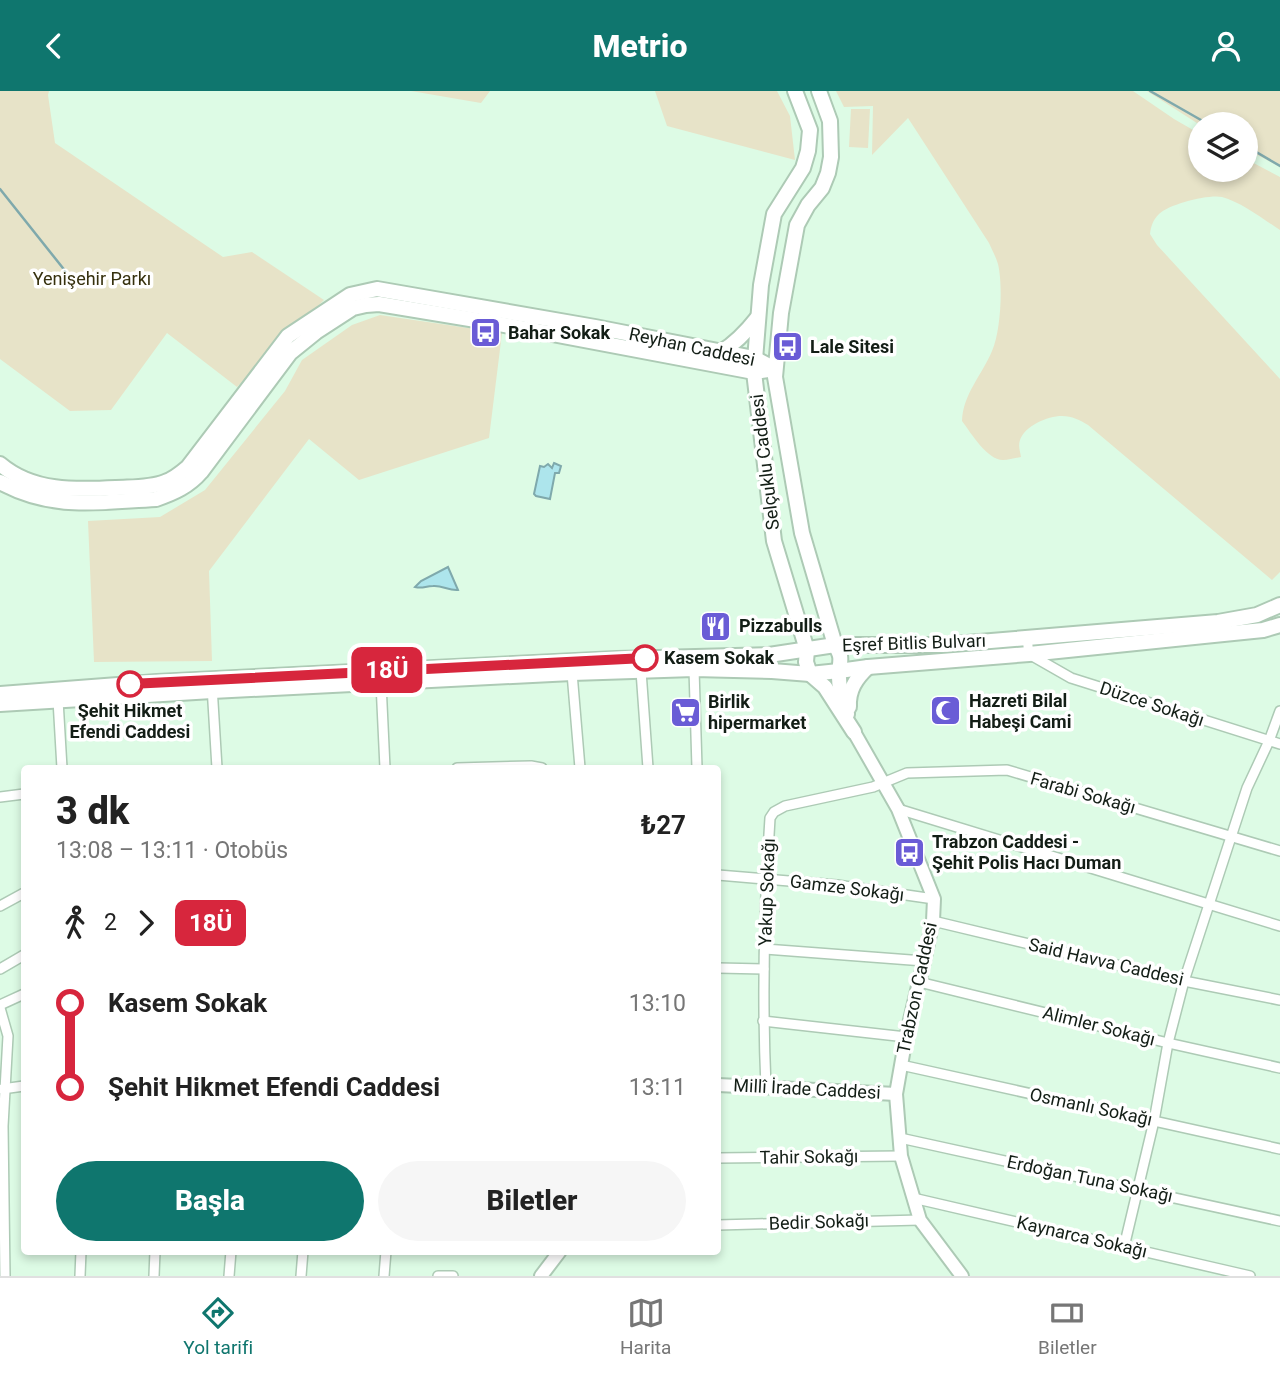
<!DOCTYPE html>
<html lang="tr">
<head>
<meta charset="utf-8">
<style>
  :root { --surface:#fff; --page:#f6f6f6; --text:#222; --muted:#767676; --line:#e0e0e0; --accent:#0f766e }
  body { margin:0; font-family:Roboto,sans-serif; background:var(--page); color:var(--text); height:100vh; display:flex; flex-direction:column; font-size:26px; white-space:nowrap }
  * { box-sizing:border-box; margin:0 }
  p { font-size:23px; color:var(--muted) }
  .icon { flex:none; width:38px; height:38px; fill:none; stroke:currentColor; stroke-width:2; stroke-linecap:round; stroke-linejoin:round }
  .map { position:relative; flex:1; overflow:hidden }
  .details { position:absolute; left:21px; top:674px; width:700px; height:490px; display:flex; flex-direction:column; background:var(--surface); border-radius:7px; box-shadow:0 4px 10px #0003 }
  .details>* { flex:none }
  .badge { padding:0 14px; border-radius:10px; font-size:24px; line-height:46px }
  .tools { position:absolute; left:1188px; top:21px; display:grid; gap:14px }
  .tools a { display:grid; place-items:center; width:70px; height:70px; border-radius:50%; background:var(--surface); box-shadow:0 4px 10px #0003; font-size:35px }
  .map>.badge { position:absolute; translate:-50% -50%; box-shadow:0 0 0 4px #fff }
  .legs { display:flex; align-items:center; gap:10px; height:77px; padding:0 35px; font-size:23px }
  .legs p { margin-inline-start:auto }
  .head { display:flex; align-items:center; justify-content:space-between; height:119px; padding:0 35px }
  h1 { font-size:38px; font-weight:800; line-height:52px }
  .cta { display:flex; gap:14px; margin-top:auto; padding:14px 35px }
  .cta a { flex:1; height:80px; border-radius:42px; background:var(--accent); color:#fff; font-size:28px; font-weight:800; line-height:80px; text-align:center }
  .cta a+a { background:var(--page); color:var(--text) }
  ul { padding:0 35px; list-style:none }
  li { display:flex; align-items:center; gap:24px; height:84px; font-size:26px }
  li i { display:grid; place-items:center; width:10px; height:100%; margin:0 9px; background:currentColor }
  li i::after { content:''; width:18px; height:18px; margin:-9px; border:5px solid; border-radius:50%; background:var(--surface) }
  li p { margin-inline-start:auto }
  li:first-child i { background:linear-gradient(#0000 50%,currentColor 0) }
  li:last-child i { background:linear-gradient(currentColor 50%,#0000 0) }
  header { display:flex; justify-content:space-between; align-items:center; height:91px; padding:0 35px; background:var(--accent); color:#fff; font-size:32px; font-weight:800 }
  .tabs { display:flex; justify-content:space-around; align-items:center; height:98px; border-top:2px solid var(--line); background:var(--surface); font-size:19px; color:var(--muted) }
  .tabs a { display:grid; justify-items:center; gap:4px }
  .tabs .selected { color:var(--accent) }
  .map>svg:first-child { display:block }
  .green { fill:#e7e3c8 }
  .water { fill:#ade5ec; stroke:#7fa9ac; stroke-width:2 }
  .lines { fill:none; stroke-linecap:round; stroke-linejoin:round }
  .stream { stroke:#7fa9ac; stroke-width:2.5 }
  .street-casing { stroke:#adcab5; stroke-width:12 }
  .secondary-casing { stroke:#adcab5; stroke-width:16 }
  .primary-casing { stroke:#adcab5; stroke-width:18 }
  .street { stroke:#fff; stroke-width:9 }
  .secondary { stroke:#fff; stroke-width:12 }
  .primary { stroke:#fff; stroke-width:14 }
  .line-1-casing { stroke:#fff; stroke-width:16 }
  .line-1 { stroke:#d7263d; stroke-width:10 }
  .stop-1-dot { fill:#fff; stroke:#d7263d; stroke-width:3.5 }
  .labels { text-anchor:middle; stroke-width:7; stroke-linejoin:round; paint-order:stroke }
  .park-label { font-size:18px; fill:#36310e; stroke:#fff }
  .poi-label { font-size:18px; font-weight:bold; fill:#131e16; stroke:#fff; text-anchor:start }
  .street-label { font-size:18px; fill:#131e16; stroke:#fff }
  .stop-label { font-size:18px; font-weight:bold; fill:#131e16; stroke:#fff; text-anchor:start }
</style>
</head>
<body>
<header><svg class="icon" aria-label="back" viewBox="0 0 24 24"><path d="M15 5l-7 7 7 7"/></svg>Metrio<svg class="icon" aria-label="person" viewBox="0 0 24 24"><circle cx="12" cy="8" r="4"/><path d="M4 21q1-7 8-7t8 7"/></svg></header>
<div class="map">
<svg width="1280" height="1185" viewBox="0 0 1280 1185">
  <rect width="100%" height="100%" fill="#ddfbe5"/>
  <g class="green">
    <polygon points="0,0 49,0 48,4 55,52 223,166 252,161 324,209 237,296 167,242 111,319 70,320 0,268"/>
    <polygon points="411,0 490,0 481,12"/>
    <polygon points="655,0 777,0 790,25 795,69 667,35"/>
    <path d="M836,0H1133L1174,28L1200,43V79H1246V68L1280,86V139C1263,128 1241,111 1222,106C1209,103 1169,113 1159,123C1153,129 1151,135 1150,143L1157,154L1280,288V481L1272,489L1088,334C1080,329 1072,325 1062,325C1047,325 1025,335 1020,349C1018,355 1020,360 1021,366C1015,367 1009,369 1003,369C987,369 971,342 962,330C963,303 982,284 992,260C1001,240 1003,194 998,173C996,166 992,159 989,152L908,27L872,64L873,15L844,16Z"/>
    <polygon points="1147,0 1280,0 1280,76 1246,58 1246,33 1200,34"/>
    <polygon points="851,18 870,18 868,57 849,56"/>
    <polygon points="380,224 502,242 489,347 359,389 309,348 209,480 212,570 94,571 88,430 160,426 205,399 285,300 302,269 352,234"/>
  </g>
  <g class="water">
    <polygon points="554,372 561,375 559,382 555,382 550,408 536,405 534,403 540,375 544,376 548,373 552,377"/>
    <path d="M448,476L458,499C449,500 442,494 433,495C425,495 423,498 415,496L421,490Z"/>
  </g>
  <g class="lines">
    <g class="stream">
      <polyline points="1150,0 1208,33"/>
      <polyline points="1246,55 1280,75"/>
      <polyline points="0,98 74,191"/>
    </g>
    <defs>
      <g id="street">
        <polyline points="1027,547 1029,563 1071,587 1280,653"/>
        <polyline points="694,578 697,677"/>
        <polyline points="641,580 648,677"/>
        <polyline points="572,582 580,677"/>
        <polyline points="381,592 385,677"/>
        <polyline points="212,595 217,677"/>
        <polyline points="58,609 62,677"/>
        <polyline points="457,677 531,675 542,677"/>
        <polyline points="0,706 24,703"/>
        <polyline points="898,718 1280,835"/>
        <polyline points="718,784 837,794 934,808"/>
        <polyline points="0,815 24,802"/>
        <polyline points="933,830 1184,890 1280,909"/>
        <polyline points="765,858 924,870"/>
        <polyline points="718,877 764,878"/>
        <polyline points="0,878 24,864"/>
        <polyline points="919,891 1168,952 1280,977"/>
        <polyline points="0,914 24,903"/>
        <polyline points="0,917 8,945 3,1035 5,1185"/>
        <polyline points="763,930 906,946"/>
        <polyline points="901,974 1280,1058"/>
        <path d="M766,996C762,907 764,817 770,727L774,721L785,715L873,696L907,682L1007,679L1280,760"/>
        <polyline points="2,998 24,995"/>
        <polyline points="900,1047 1280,1130"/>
        <polyline points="718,1067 901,1065"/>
        <polyline points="913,1107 1250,1185"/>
        <polyline points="718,1134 920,1129"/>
        <polyline points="1124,1156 1154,1030 1168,952 1184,890 1247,697 1269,650 1280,620"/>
        <polyline points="80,1185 81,1160"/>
        <polyline points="154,1185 155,1160"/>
        <polyline points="229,1185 231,1160"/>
        <polyline points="301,1185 303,1160"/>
        <polyline points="384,1185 386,1160"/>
        <polyline points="438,1185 453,1185"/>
      </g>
      <g id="secondary">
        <polyline points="854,641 898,718 934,808 933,830 924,870 906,946 896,1003 901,1065 920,1129 962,1185"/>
        <polyline points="718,994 896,1003"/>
        <polyline points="541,1185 560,1160"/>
      </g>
      <g id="primary">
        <polyline points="795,0 810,39 808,60 803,77 774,123 761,194 754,281 774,450 807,559 806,571 810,583 825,596 854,641"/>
        <path d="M819,0L830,30L831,66L828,82L822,97L808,114L797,134L781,222L775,286L802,442L835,554C843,567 840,569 839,582C838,595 843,611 847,623"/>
        <path d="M721,261C736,252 747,240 758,226"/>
        <path d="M0,373C33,401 75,399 116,397C132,396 150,397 165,391C174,388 181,382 188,376L288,245L350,204L377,198L595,236L754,267L775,278"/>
        <path d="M0,391C53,420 98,411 156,408C174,402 189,395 201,381L290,262L316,241L353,217L366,214L379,213L494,232L754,281L775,278"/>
        <polyline points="0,603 157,591 394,579 617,568 769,564 835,554 943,554 1218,531 1257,524 1280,514"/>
        <polyline points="0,613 212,600 572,582 694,578 772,580 810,583 839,580 868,576 1029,563 1204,545 1263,539 1280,534"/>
        <path d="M849,616C848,599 856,587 868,576"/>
      </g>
    </defs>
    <use href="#street" class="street-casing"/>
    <use href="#secondary" class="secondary-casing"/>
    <use href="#primary" class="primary-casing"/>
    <use href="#street" class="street"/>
    <use href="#secondary" class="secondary"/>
    <use href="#primary" class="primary"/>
  </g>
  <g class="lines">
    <defs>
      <polyline id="line-1" points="130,593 645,567"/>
    </defs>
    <use href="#line-1" class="line-1-casing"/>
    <use href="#line-1" class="line-1"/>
  </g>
  <defs>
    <symbol id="bus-square" viewBox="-11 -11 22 22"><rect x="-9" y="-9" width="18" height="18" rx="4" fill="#6a5cd6" stroke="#fff"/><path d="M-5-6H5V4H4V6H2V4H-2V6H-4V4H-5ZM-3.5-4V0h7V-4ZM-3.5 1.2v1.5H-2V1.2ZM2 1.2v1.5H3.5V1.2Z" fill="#fff"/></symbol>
    <symbol id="restaurant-square" viewBox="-11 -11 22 22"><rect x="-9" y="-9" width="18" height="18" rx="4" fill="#6a5cd6" stroke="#fff"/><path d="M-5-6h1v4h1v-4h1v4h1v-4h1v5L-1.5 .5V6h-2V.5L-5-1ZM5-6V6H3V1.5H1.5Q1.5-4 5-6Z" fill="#fff"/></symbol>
    <symbol id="mosque-square" viewBox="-11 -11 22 22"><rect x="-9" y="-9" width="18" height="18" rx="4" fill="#6a5cd6" stroke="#fff"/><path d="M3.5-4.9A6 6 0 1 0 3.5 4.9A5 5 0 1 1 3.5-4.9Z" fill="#fff"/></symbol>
    <symbol id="supermarket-square" viewBox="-11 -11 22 22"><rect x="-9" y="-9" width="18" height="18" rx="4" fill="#6a5cd6" stroke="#fff"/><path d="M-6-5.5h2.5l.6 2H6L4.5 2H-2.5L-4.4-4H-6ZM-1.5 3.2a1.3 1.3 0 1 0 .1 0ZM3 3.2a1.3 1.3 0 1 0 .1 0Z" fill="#fff"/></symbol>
  </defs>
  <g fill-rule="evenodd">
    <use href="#bus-square" x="468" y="224" width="35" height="35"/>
    <use href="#bus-square" x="770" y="238" width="35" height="35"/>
    <use href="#restaurant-square" x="698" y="518" width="35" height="35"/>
    <use href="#mosque-square" x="928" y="602" width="35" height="35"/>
    <use href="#supermarket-square" x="668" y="604" width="35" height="35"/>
    <use href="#bus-square" x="892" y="744" width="35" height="35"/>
  </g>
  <g class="stop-1-dot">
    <circle cx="645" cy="567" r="12"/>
    <circle cx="130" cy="593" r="12"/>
  </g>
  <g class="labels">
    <g class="park-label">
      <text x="92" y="194">Yenişehir Parkı</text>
    </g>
    <g class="poi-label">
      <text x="508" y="248">Bahar Sokak</text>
      <text x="810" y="262">Lale Sitesi</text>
      <text x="739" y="541">Pizzabulls</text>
      <text x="969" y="616">Hazreti Bilal<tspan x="969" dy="21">Habeşi Cami</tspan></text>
      <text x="708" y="617">Birlik<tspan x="708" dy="21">hipermarket</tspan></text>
      <text x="932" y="757">Trabzon Caddesi -<tspan x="932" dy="21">Şehit Polis Hacı Duman</tspan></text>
    </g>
    <g class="street-label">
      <text transform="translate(692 256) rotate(12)" y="6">Reyhan Caddesi</text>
      <text transform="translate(765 371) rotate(-97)" y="6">Selçuklu Caddesi</text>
      <text transform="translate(914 552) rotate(-2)" y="6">Eşref Bitlis Bulvarı</text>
      <text transform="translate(1152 613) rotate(18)" y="6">Düzce Sokağı</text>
      <text transform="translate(1083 702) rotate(16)" y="6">Farabi Sokağı</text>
      <text transform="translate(847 797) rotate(7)" y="6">Gamze Sokağı</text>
      <text transform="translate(767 801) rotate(-88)" y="6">Yakup Sokağı</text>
      <text transform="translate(1106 871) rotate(13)" y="6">Said Havva Caddesi</text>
      <text transform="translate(917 897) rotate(-78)" y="6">Trabzon Caddesi</text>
      <text transform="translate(1099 935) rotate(14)" y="6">Alimler Sokağı</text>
      <text transform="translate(807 998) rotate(3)" y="6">Millî İrade Caddesi</text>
      <text transform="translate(1091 1016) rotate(12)" y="6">Osmanlı Sokağı</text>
      <text transform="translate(809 1066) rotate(-1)" y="6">Tahir Sokağı</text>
      <text transform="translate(1090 1088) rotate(12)" y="6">Erdoğan Tuna Sokağı</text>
      <text transform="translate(819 1131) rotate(-2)" y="6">Bedir Sokağı</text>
      <text transform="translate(1082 1146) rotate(13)" y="6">Kaynarca Sokağı</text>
    </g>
    <g class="stop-label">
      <text x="664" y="573">Kasem Sokak</text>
      <text x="130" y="626" text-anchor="middle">Şehit Hikmet<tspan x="130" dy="21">Efendi Caddesi</tspan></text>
    </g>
  </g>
</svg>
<div class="tools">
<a><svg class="icon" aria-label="layers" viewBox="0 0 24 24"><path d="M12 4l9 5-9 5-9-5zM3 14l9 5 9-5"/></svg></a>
</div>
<b class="badge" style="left:387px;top:579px;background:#d7263d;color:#fff">18Ü</b>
<section class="details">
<div class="head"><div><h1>3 dk</h1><p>13:08 – 13:11 · Otobüs</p></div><b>₺27</b></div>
<div class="legs"><svg class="icon" aria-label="walk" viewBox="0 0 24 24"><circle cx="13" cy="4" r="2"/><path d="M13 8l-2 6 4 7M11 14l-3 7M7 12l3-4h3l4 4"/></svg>2<svg class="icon" aria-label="forward" viewBox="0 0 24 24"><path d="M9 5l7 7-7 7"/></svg><b class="badge" style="background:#d7263d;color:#fff">18Ü</b></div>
<ul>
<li><i style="color:#d7263d"></i><b>Kasem Sokak</b><p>13:10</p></li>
<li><i style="color:#d7263d"></i><b>Şehit Hikmet Efendi Caddesi</b><p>13:11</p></li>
</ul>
<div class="cta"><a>Başla</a><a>Biletler</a></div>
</section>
</div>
<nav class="tabs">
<a class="selected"><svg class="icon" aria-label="directions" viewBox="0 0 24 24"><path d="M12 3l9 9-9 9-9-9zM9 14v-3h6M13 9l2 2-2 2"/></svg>Yol tarifi</a>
<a><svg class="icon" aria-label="map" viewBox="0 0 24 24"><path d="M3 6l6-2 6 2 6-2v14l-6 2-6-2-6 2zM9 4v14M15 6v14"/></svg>Harita</a>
<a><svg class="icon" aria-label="tickets" viewBox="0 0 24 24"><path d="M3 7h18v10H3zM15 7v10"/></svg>Biletler</a>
</nav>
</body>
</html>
